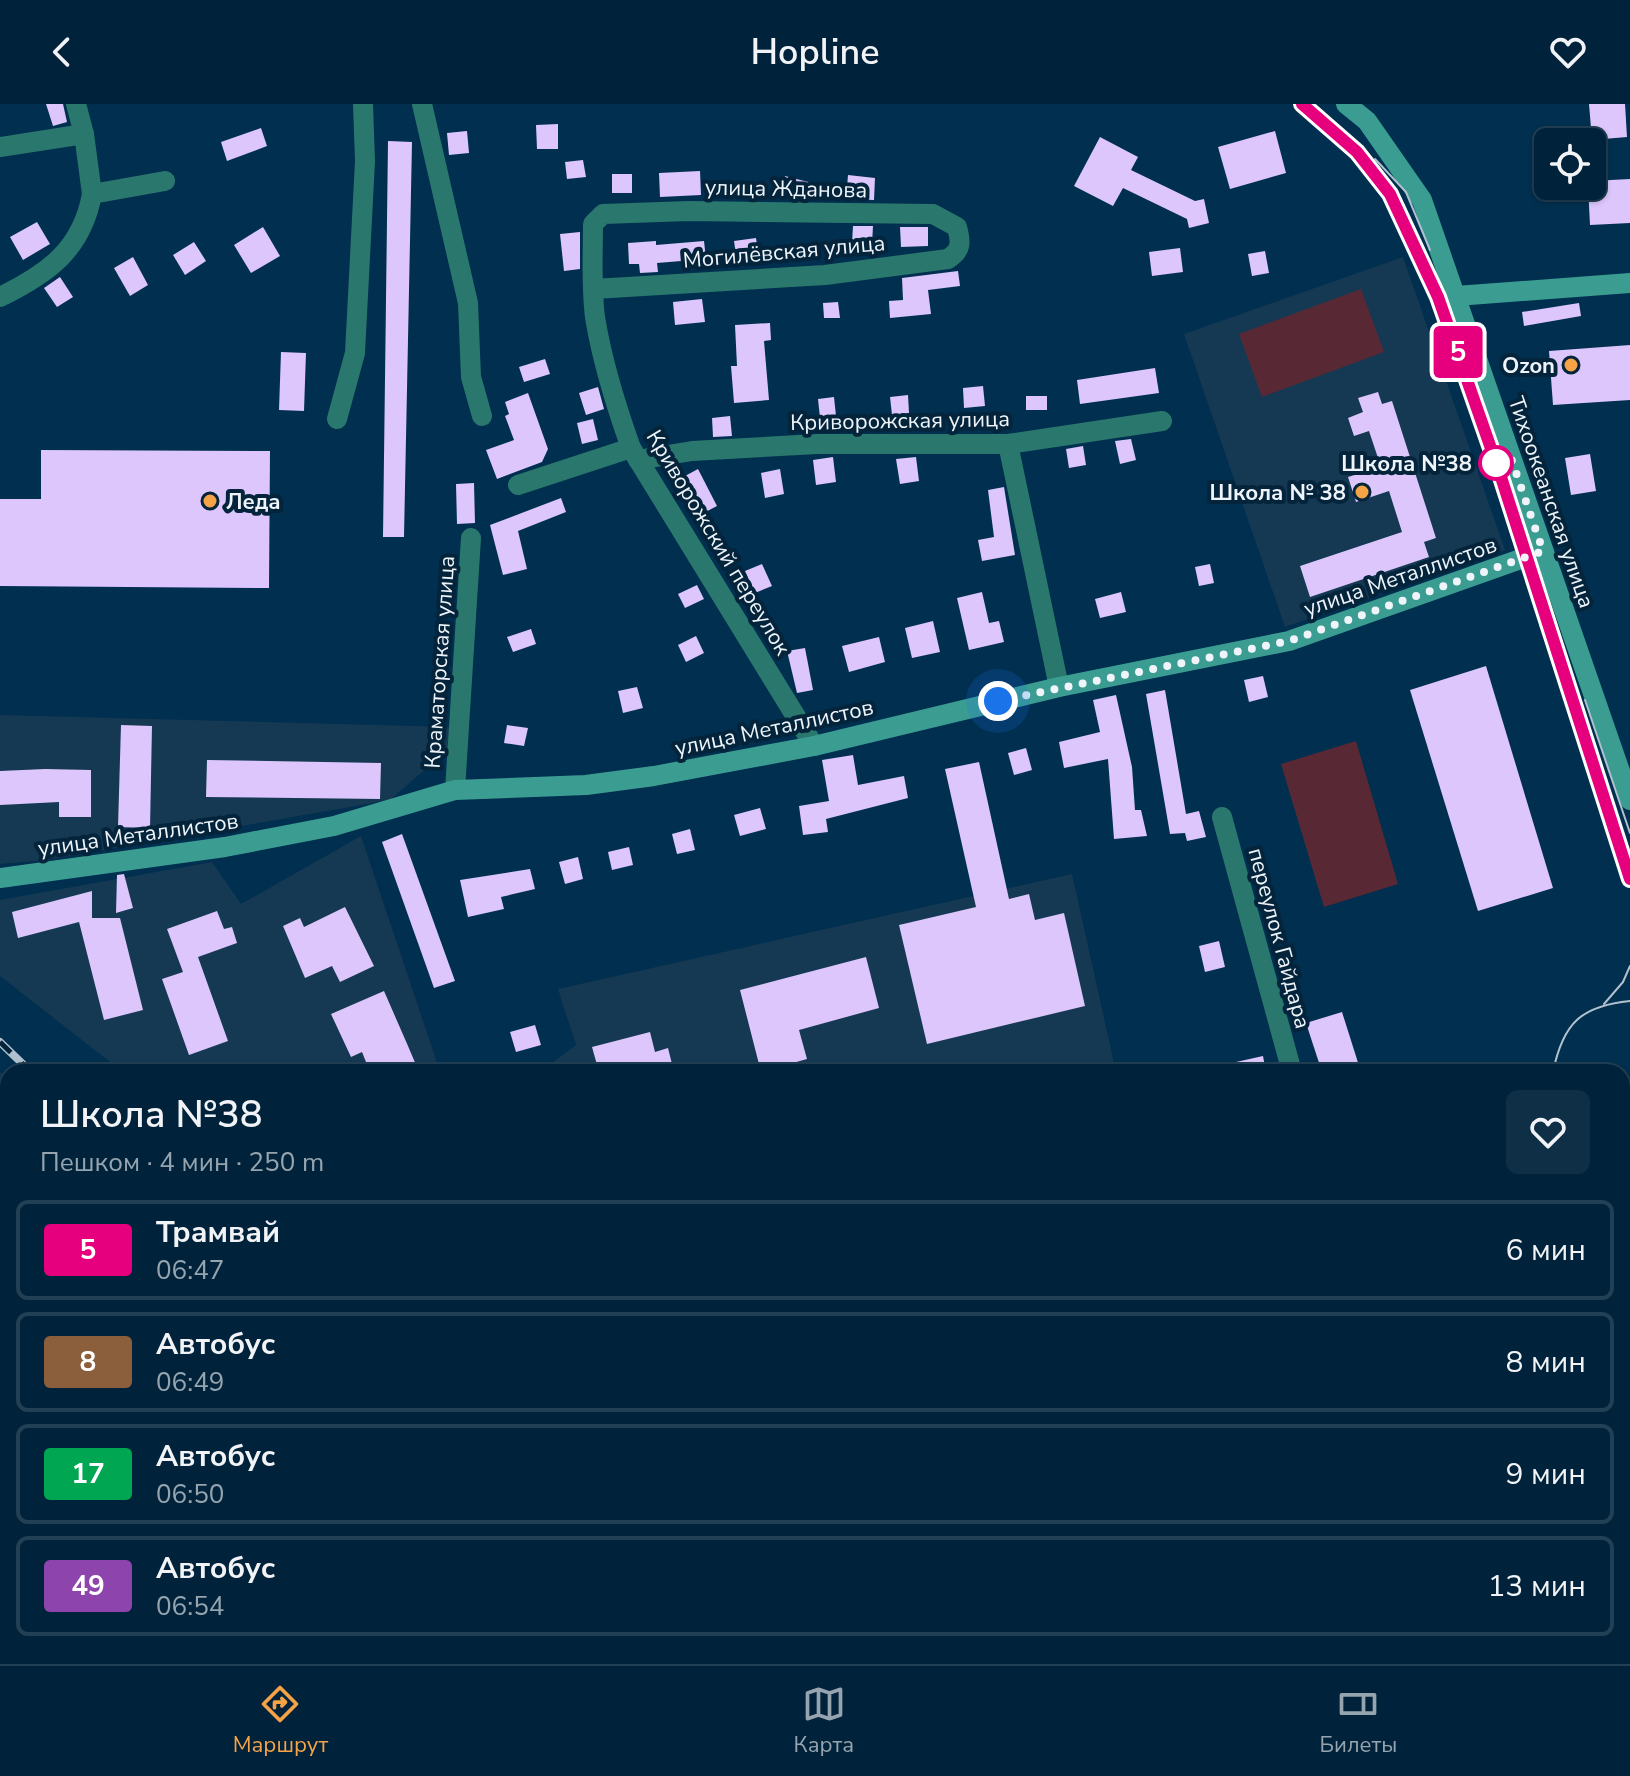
<!DOCTYPE html>
<html lang="ru">
<head>
<meta charset="utf-8">
<style>
  :root { --surface:#00233b; --page:#0e2f46; --text:#f1f3f6; --muted:#95a4af; --line:#224055; --accent:#f6a247 }
  body { margin:0; font-family:"Nunito Sans",sans-serif; background:var(--page); color:var(--text); height:100vh; display:flex; flex-direction:column; font-size:30px; white-space:nowrap }
  * { box-sizing:border-box; margin:0 }
  p { font-size:26px; color:var(--muted) }
  .icon { flex:none; width:44px; height:44px; fill:none; stroke:currentColor; stroke-width:2; stroke-linecap:round; stroke-linejoin:round }
  .map { position:relative; flex:1; overflow:hidden }
  .drawer { position:absolute; left:0px; top:960px; width:1630px; height:600px; display:flex; flex-direction:column; background:var(--surface); border-radius:24px 24px 0 0; box-shadow:0 2px 6px #0004,0 0 0 2px var(--line) }
  .drawer>* { flex:none }
  .badge { padding:0 16px; border-radius:6px; font-size:28px; line-height:52px }
  .buttons { position:absolute; left:1534px; top:24px; display:grid; gap:16px }
  .buttons a { display:grid; place-items:center; width:72px; height:72px; border-radius:12px; background:var(--surface); box-shadow:0 2px 6px #0004,0 0 0 2px var(--line); font-size:40px }
  .you { position:absolute; width:40px; height:40px; margin:-20px; border:6px solid #fff; border-radius:50%; background:#1a73e8; box-shadow:0 0 0 12px #1a73e833 }
  .map>.badge { position:absolute; translate:-50% -50%; box-shadow:0 0 0 4px #fff }
  .round { display:grid; place-items:center; flex:none; width:84px; height:84px; border-radius:12px; background:var(--page) }
  .summary { display:flex; align-items:center; justify-content:space-between; height:136px; padding:0 40px }
  h1 { font-size:38px; font-weight:600; line-height:60px }
  ul { padding:0; list-style:none }
  li { display:flex; align-items:center; gap:24px; height:100px; margin:0 16px 12px; padding:0 24px; border:4px solid var(--line); border-radius:12px }
  li div { flex:1 }
  li b { display:block; font-size:30px }
  li em { font-style:normal }
  li .badge { min-width:88px; font-weight:700; text-align:center }
  header { display:flex; justify-content:space-between; align-items:center; height:104px; padding:0 40px; background:var(--surface); font-size:36px; font-weight:600 }
  .menu { display:flex; justify-content:space-around; align-items:center; height:112px; border-top:2px solid var(--line); background:var(--surface); font-size:22px; color:var(--muted) }
  .menu a { display:grid; justify-items:center; gap:4px }
  .menu .selected { color:var(--accent) }
  .map>svg:first-child { display:block }
  .built { fill:#153953 }
  .green { fill:#582935 }
  .building { fill:#dcc6fb }
  .lines { fill:none; stroke-linecap:round; stroke-linejoin:round }
  .street { stroke:#2a776e; stroke-width:20 }
  .secondary { stroke:#3b9d92; stroke-width:20 }
  .tram { stroke:#b0c0cd; stroke-width:2 }
  .rail-casing { stroke:#b0c0cd; stroke-width:8 }
  .rail { stroke:#04243b; stroke-width:5; stroke-dasharray:15; stroke-linecap:butt }
  .line-casing { stroke:#fff; stroke-width:18 }
  .line { stroke:#e6007e; stroke-width:12 }
  .walk { stroke:#eef4f9; stroke-width:8; stroke-dasharray:0 14.4 }
  .poi-dot { fill:#f6a247; stroke:#04243b; stroke-width:3 }
  .stop-dot { fill:#fff; stroke:#e6007e; stroke-width:4 }
  .labels { text-anchor:middle; stroke-width:8; stroke-linejoin:round; paint-order:stroke }
  .street-label { font-size:22px; fill:#eef4f9; stroke:#04243b }
  .poi-label { font-size:22px; font-weight:bold; fill:#eef4f9; stroke:#04243b; text-anchor:end }
  .stop-label { font-size:22px; font-weight:bold; fill:#eef4f9; stroke:#04243b; text-anchor:end }
</style>
</head>
<body>
<header><svg class="icon" aria-label="back" viewBox="0 0 24 24"><path d="M15 5l-7 7 7 7"/></svg>Hopline<svg class="icon" aria-label="heart" viewBox="0 0 24 24"><path d="M12 20l-8-8c-3-5 5-10 8-4 3-6 11-1 8 4z"/></svg></header>
<div class="map">
<svg width="1630" height="1560" viewBox="0 0 1630 1560">
  <rect width="100%" height="100%" fill="#002f4f"/>
  <g class="built">
    <polygon points="1403,153 1505,446 1285,523 1184,230"/>
    <polygon points="0,611 452,623 452,642 390,696 47,756 0,760"/>
    <polygon points="361,732 440,968 123,968 0,872 0,796 212,758 241,800"/>
    <polygon points="1072,770 1116,968 540,968 576,941 558,885"/>
    <polygon points="0,968 8,975 8,1552 551,1552 556,1560 0,1560"/>
    <polygon points="850,1552 1185,1552 1184,1556 1149,1560 876,1560"/>
    <polygon points="1439,1552 1483,1552 1486,1560 1420,1560"/>
  </g>
  <g class="green">
    <polygon points="1361,185 1384,248 1262,293 1239,230"/>
    <polygon points="1356,637 1398,780 1324,803 1281,660"/>
  </g>
  <g class="building">
    <polygon points="46,0 63,0 67,18 53,22"/>
    <polygon points="1589,0 1625,0 1627,33 1592,36"/>
    <polygon points="558,20 558,45 537,45 536,21"/>
    <polygon points="261,24 267,42 227,57 221,38"/>
    <polygon points="467,27 469,49 449,51 447,29"/>
    <polygon points="1275,27 1286,69 1230,85 1218,43"/>
    <polygon points="1100,33 1138,53 1131,66 1195,97 1204,95 1209,119 1189,124 1187,115 1123,84 1113,102 1074,82"/>
    <polygon points="388,37 412,38 404,433 383,433"/>
    <polygon points="583,56 586,73 567,75 565,58"/>
    <polygon points="700,67 701,91 660,93 659,69"/>
    <rect x="612" y="70" width="20" height="19"/>
    <polygon points="848,71 875,74 874,96 846,95"/>
    <polygon points="785,72 812,79 807,95 780,91"/>
    <polygon points="1630,75 1630,119 1590,121 1588,82 1592,82 1592,77"/>
    <polygon points="37,118 50,140 23,156 10,133"/>
    <polygon points="853,122 873,122 872,140 852,139"/>
    <polygon points="263,123 280,152 251,169 234,141"/>
    <polygon points="900,123 928,123 928,142 901,143"/>
    <polygon points="580,128 580,165 564,167 560,130"/>
    <polygon points="756,134 759,155 737,158 734,137"/>
    <polygon points="656,137 656,141 704,137 706,155 657,159 658,168 640,169 639,160 629,160 628,139"/>
    <polygon points="194,138 206,157 185,171 173,151"/>
    <polygon points="1180,144 1183,168 1152,172 1149,148"/>
    <polygon points="1265,147 1269,169 1252,172 1248,150"/>
    <polygon points="133,153 148,181 130,192 114,164"/>
    <polygon points="958,167 960,182 928,186 931,210 890,214 889,197 903,196 902,174"/>
    <polygon points="60,173 73,193 57,203 44,184"/>
    <polygon points="702,195 705,218 675,221 673,198"/>
    <polygon points="838,198 840,214 824,214 823,199"/>
    <polygon points="1579,199 1581,212 1524,222 1522,208"/>
    <polygon points="770,219 771,236 764,237 769,296 734,299 731,262 737,262 735,221"/>
    <polygon points="1630,241 1630,296 1553,301 1549,247"/>
    <polygon points="281,248 306,249 304,307 279,306"/>
    <polygon points="545,255 550,270 524,278 519,263"/>
    <polygon points="1155,264 1159,289 1080,300 1077,276"/>
    <polygon points="983,282 985,302 964,304 963,284"/>
    <polygon points="598,283 604,305 586,311 579,289"/>
    <polygon points="1378,288 1382,300 1392,297 1436,434 1424,438 1429,453 1310,493 1300,462 1402,428 1389,387 1356,398 1348,373 1381,363 1369,327 1354,332 1348,314 1363,308 1358,294"/>
    <polygon points="528,289 548,345 542,358 497,375 486,346 514,336 505,312 509,310 505,298"/>
    <polygon points="908,291 909,309 892,311 890,293"/>
    <rect x="1026" y="292" width="21" height="14"/>
    <polygon points="834,293 836,312 820,314 818,295"/>
    <polygon points="730,312 732,332 713,333 712,314"/>
    <polygon points="593,315 598,336 582,340 577,319"/>
    <polygon points="1131,335 1136,356 1120,360 1115,337"/>
    <polygon points="1083,342 1086,361 1069,364 1066,345"/>
    <polygon points="41,346 270,347 269,484 0,482 0,395 41,395"/>
    <polygon points="1590,350 1596,387 1571,391 1565,354"/>
    <polygon points="833,353 836,378 816,381 813,356"/>
    <polygon points="916,353 919,377 900,380 896,355"/>
    <polygon points="698,365 717,402 694,414 674,378"/>
    <polygon points="780,365 784,390 765,394 761,369"/>
    <polygon points="474,379 475,419 457,420 456,380"/>
    <polygon points="1004,383 1015,451 982,457 978,436 994,433 988,386"/>
    <polygon points="561,394 566,408 518,427 527,465 503,471 490,421"/>
    <polygon points="762,460 772,482 755,489 745,467"/>
    <polygon points="1210,460 1214,479 1199,482 1195,463"/>
    <polygon points="697,481 704,495 685,504 678,490"/>
    <polygon points="982,488 989,519 999,517 1004,538 969,546 957,494"/>
    <polygon points="1121,488 1126,508 1100,514 1095,495"/>
    <polygon points="933,517 940,548 912,554 905,524"/>
    <polygon points="531,525 536,540 513,548 507,533"/>
    <polygon points="696,532 704,549 686,558 678,541"/>
    <polygon points="879,533 885,558 849,568 842,542"/>
    <polygon points="805,544 813,586 797,589 787,547"/>
    <polygon points="1486,562 1553,784 1478,807 1410,586"/>
    <polygon points="1263,572 1268,593 1249,598 1244,576"/>
    <polygon points="637,583 643,604 623,609 618,587"/>
    <polygon points="1165,586 1186,710 1199,707 1206,733 1187,737 1185,729 1170,730 1146,590"/>
    <polygon points="1116,591 1132,663 1135,706 1141,706 1147,732 1114,735 1108,655 1064,664 1059,638 1100,628 1093,596"/>
    <polygon points="121,621 152,622 150,724 118,723"/>
    <polygon points="507,621 528,624 524,642 504,639"/>
    <polygon points="1026,644 1032,666 1014,671 1008,649"/>
    <polygon points="853,651 858,681 904,672 908,694 826,715 828,728 803,731 799,702 829,697 822,656"/>
    <polygon points="207,656 381,659 380,695 206,693"/>
    <polygon points="979,658 1009,795 1029,790 1035,816 1064,809 1085,902 927,940 899,821 976,803 945,665"/>
    <polygon points="45,665 91,666 91,713 59,713 59,698 0,701 0,667"/>
    <polygon points="760,704 766,725 740,732 734,711"/>
    <polygon points="690,725 695,746 677,750 672,730"/>
    <polygon points="402,730 455,877 434,884 382,738"/>
    <polygon points="629,743 633,761 612,766 608,748"/>
    <polygon points="578,753 583,775 565,780 559,758"/>
    <polygon points="530,765 535,785 501,793 504,805 468,813 460,776"/>
    <polygon points="124,770 133,804 116,809 117,771"/>
    <polygon points="92,787 92,814 120,814 143,906 104,916 79,818 18,834 12,808"/>
    <polygon points="345,803 374,862 340,878 332,862 305,874 283,822 300,814 304,823"/>
    <polygon points="217,807 224,825 232,823 237,839 198,853 228,937 189,951 162,875 183,868 167,825"/>
    <polygon points="1219,837 1225,863 1205,868 1199,842"/>
    <polygon points="866,853 879,904 799,926 807,955 761,968 740,886"/>
    <polygon points="384,887 408,942 419,968 370,968 362,948 351,953 331,910"/>
    <polygon points="1342,908 1361,968 1322,968 1306,919"/>
    <polygon points="535,921 541,941 516,948 510,928"/>
    <polygon points="650,928 655,948 668,944 674,968 599,968 592,943"/>
    <polygon points="1263,952 1266,968 1219,968 1218,962"/>
  </g>
  <g class="lines">
    <g class="street">
      <polyline points="76,0 84,30 92,90"/>
      <polyline points="422,0 468,199 471,273 482,312"/>
      <polyline points="0,43 84,30"/>
      <path d="M594,185L825,171L948,155C962,146 961,138 957,123L933,110L689,107L603,110L593,120C593,150 591,182 595,213C602,257 616,302 631,344L814,642"/>
      <path d="M0,193C49,169 82,145 92,90L165,77"/>
      <polyline points="337,315 355,249 365,57 363,0"/>
      <polyline points="1008,340 1059,583"/>
      <polyline points="638,356 692,347 817,340 1008,340 1162,317"/>
      <polyline points="518,381 631,344"/>
      <polyline points="455,686 471,434"/>
      <polyline points="1222,713 1292,968"/>
      <polyline points="1622,1049 1630,1049"/>
      <polyline points="1496,1552 1503,1560"/>
      <polyline points="1404,1560 1412,1552"/>
    </g>
    <g class="secondary">
      <polyline points="1346,0 1367,17 1422,96 1630,696"/>
      <polyline points="1456,192 1630,179"/>
      <polyline points="0,774 225,743 334,722 455,686 586,681 654,672 814,642 1059,583 1289,537 1543,447"/>
    </g>
    <g class="tram">
      <polyline points="1302,0 1357,48 1390,90 1438,193 1501,373 1630,775"/>
      <polyline points="1375,55 1406,88 1430,146"/>
      <polyline points="1585,596 1630,729"/>
      <polyline points="1604,900 1623,878 1630,862"/>
      <path d="M1553,968C1563,919 1581,902 1630,897"/>
      <polyline points="1622,1040 1630,1040"/>
    </g>
    <defs>
      <g id="rail">
        <polyline points="0,938 31,968"/>
        <polyline points="0,1056 8,1063"/>
        <polyline points="0,1077 8,1086"/>
        <polyline points="301,1552 303,1560"/>
        <polyline points="365,1552 369,1560"/>
        <polyline points="395,1552 399,1560"/>
        <polyline points="488,1552 492,1560"/>
        <polyline points="613,1552 617,1560"/>
      </g>
    </defs>
    <use href="#rail" class="rail-casing"/>
    <use href="#rail" class="rail"/>
  </g>
  <g class="lines">
    <defs>
      <polyline id="line" points="1302,0 1357,48 1390,90 1438,193 1501,373 1630,775"/>
    </defs>
    <use href="#line" class="line-casing"/>
    <use href="#line" class="line"/>
    <polyline class="walk" points="998,597 1289,537 1543,447 1511,354 1496,359"/>
  </g>
  <g class="poi-dot">
    <circle cx="1571" cy="261" r="8"/>
    <circle cx="1362" cy="388" r="8"/>
    <circle cx="210" cy="397" r="8"/>
  </g>
  <circle class="stop-dot" cx="1496" cy="359" r="16"/>
  <g class="labels">
    <g class="street-label">
      <text transform="translate(786 84) rotate(1)" y="8">улица Жданова</text>
      <text transform="translate(784 147) rotate(-5)" y="8">Могилёвская улица</text>
      <text transform="translate(900 316) rotate(-1)" y="8">Криворожская улица</text>
      <text transform="translate(1552 398) rotate(71)" y="8">Тихоокеанская улица</text>
      <text transform="translate(719 438) rotate(59)" y="8">Криворожский переулок</text>
      <text transform="translate(1400 472) rotate(-19)" y="8">улица Металлистов</text>
      <text transform="translate(439 558) rotate(-86)" y="8">Краматорская улица</text>
      <text transform="translate(774 623) rotate(-12)" y="8">улица Металлистов</text>
      <text transform="translate(138 730) rotate(-8)" y="8">улица Металлистов</text>
      <text transform="translate(1280 834) rotate(75)" y="8">переулок Гайдара</text>
    </g>
    <g class="poi-label">
      <text x="1555" y="269">Ozon</text>
      <text x="1346" y="396">Школа № 38</text>
      <text x="226" y="405" text-anchor="start">Леда</text>
    </g>
    <g class="stop-label">
      <text x="1472" y="367">Школа №38</text>
    </g>
  </g>
</svg>
<div class="buttons">
<a><svg class="icon" aria-label="locate" viewBox="0 0 24 24"><circle cx="12" cy="12" r="6"/><path d="M12 2v4M12 18v4M2 12h4M18 12h4"/></svg></a>
</div>
<div class="you" style="left:998px;top:597px"></div>
<b class="badge" style="left:1458px;top:248px;background:#e6007e;color:#fff">5</b>
<section class="drawer">
<div class="summary"><div><h1>Школа №38</h1><p>Пешком · 4 мин · 250 m</p></div><a class="round"><svg class="icon" aria-label="heart" viewBox="0 0 24 24"><path d="M12 20l-8-8c-3-5 5-10 8-4 3-6 11-1 8 4z"/></svg></a></div>
<ul>
<li><span class="badge" style="background:#e6007e;color:#fff">5</span><div><b>Трамвай</b><p>06:47</p></div><em>6 мин</em></li>
<li><span class="badge" style="background:#8b5e3c;color:#fff">8</span><div><b>Автобус</b><p>06:49</p></div><em>8 мин</em></li>
<li><span class="badge" style="background:#00a651;color:#fff">17</span><div><b>Автобус</b><p>06:50</p></div><em>9 мин</em></li>
<li><span class="badge" style="background:#8e44ad;color:#fff">49</span><div><b>Автобус</b><p>06:54</p></div><em>13 мин</em></li>
</ul>
</section>
</div>
<nav class="menu">
<a class="selected"><svg class="icon" aria-label="directions" viewBox="0 0 24 24"><path d="M12 3l9 9-9 9-9-9zM9 14v-3h6M13 9l2 2-2 2"/></svg>Маршрут</a>
<a><svg class="icon" aria-label="map" viewBox="0 0 24 24"><path d="M3 6l6-2 6 2 6-2v14l-6 2-6-2-6 2zM9 4v14M15 6v14"/></svg>Карта</a>
<a><svg class="icon" aria-label="tickets" viewBox="0 0 24 24"><path d="M3 7h18v10H3zM15 7v10"/></svg>Билеты</a>
</nav>
</body>
</html>
